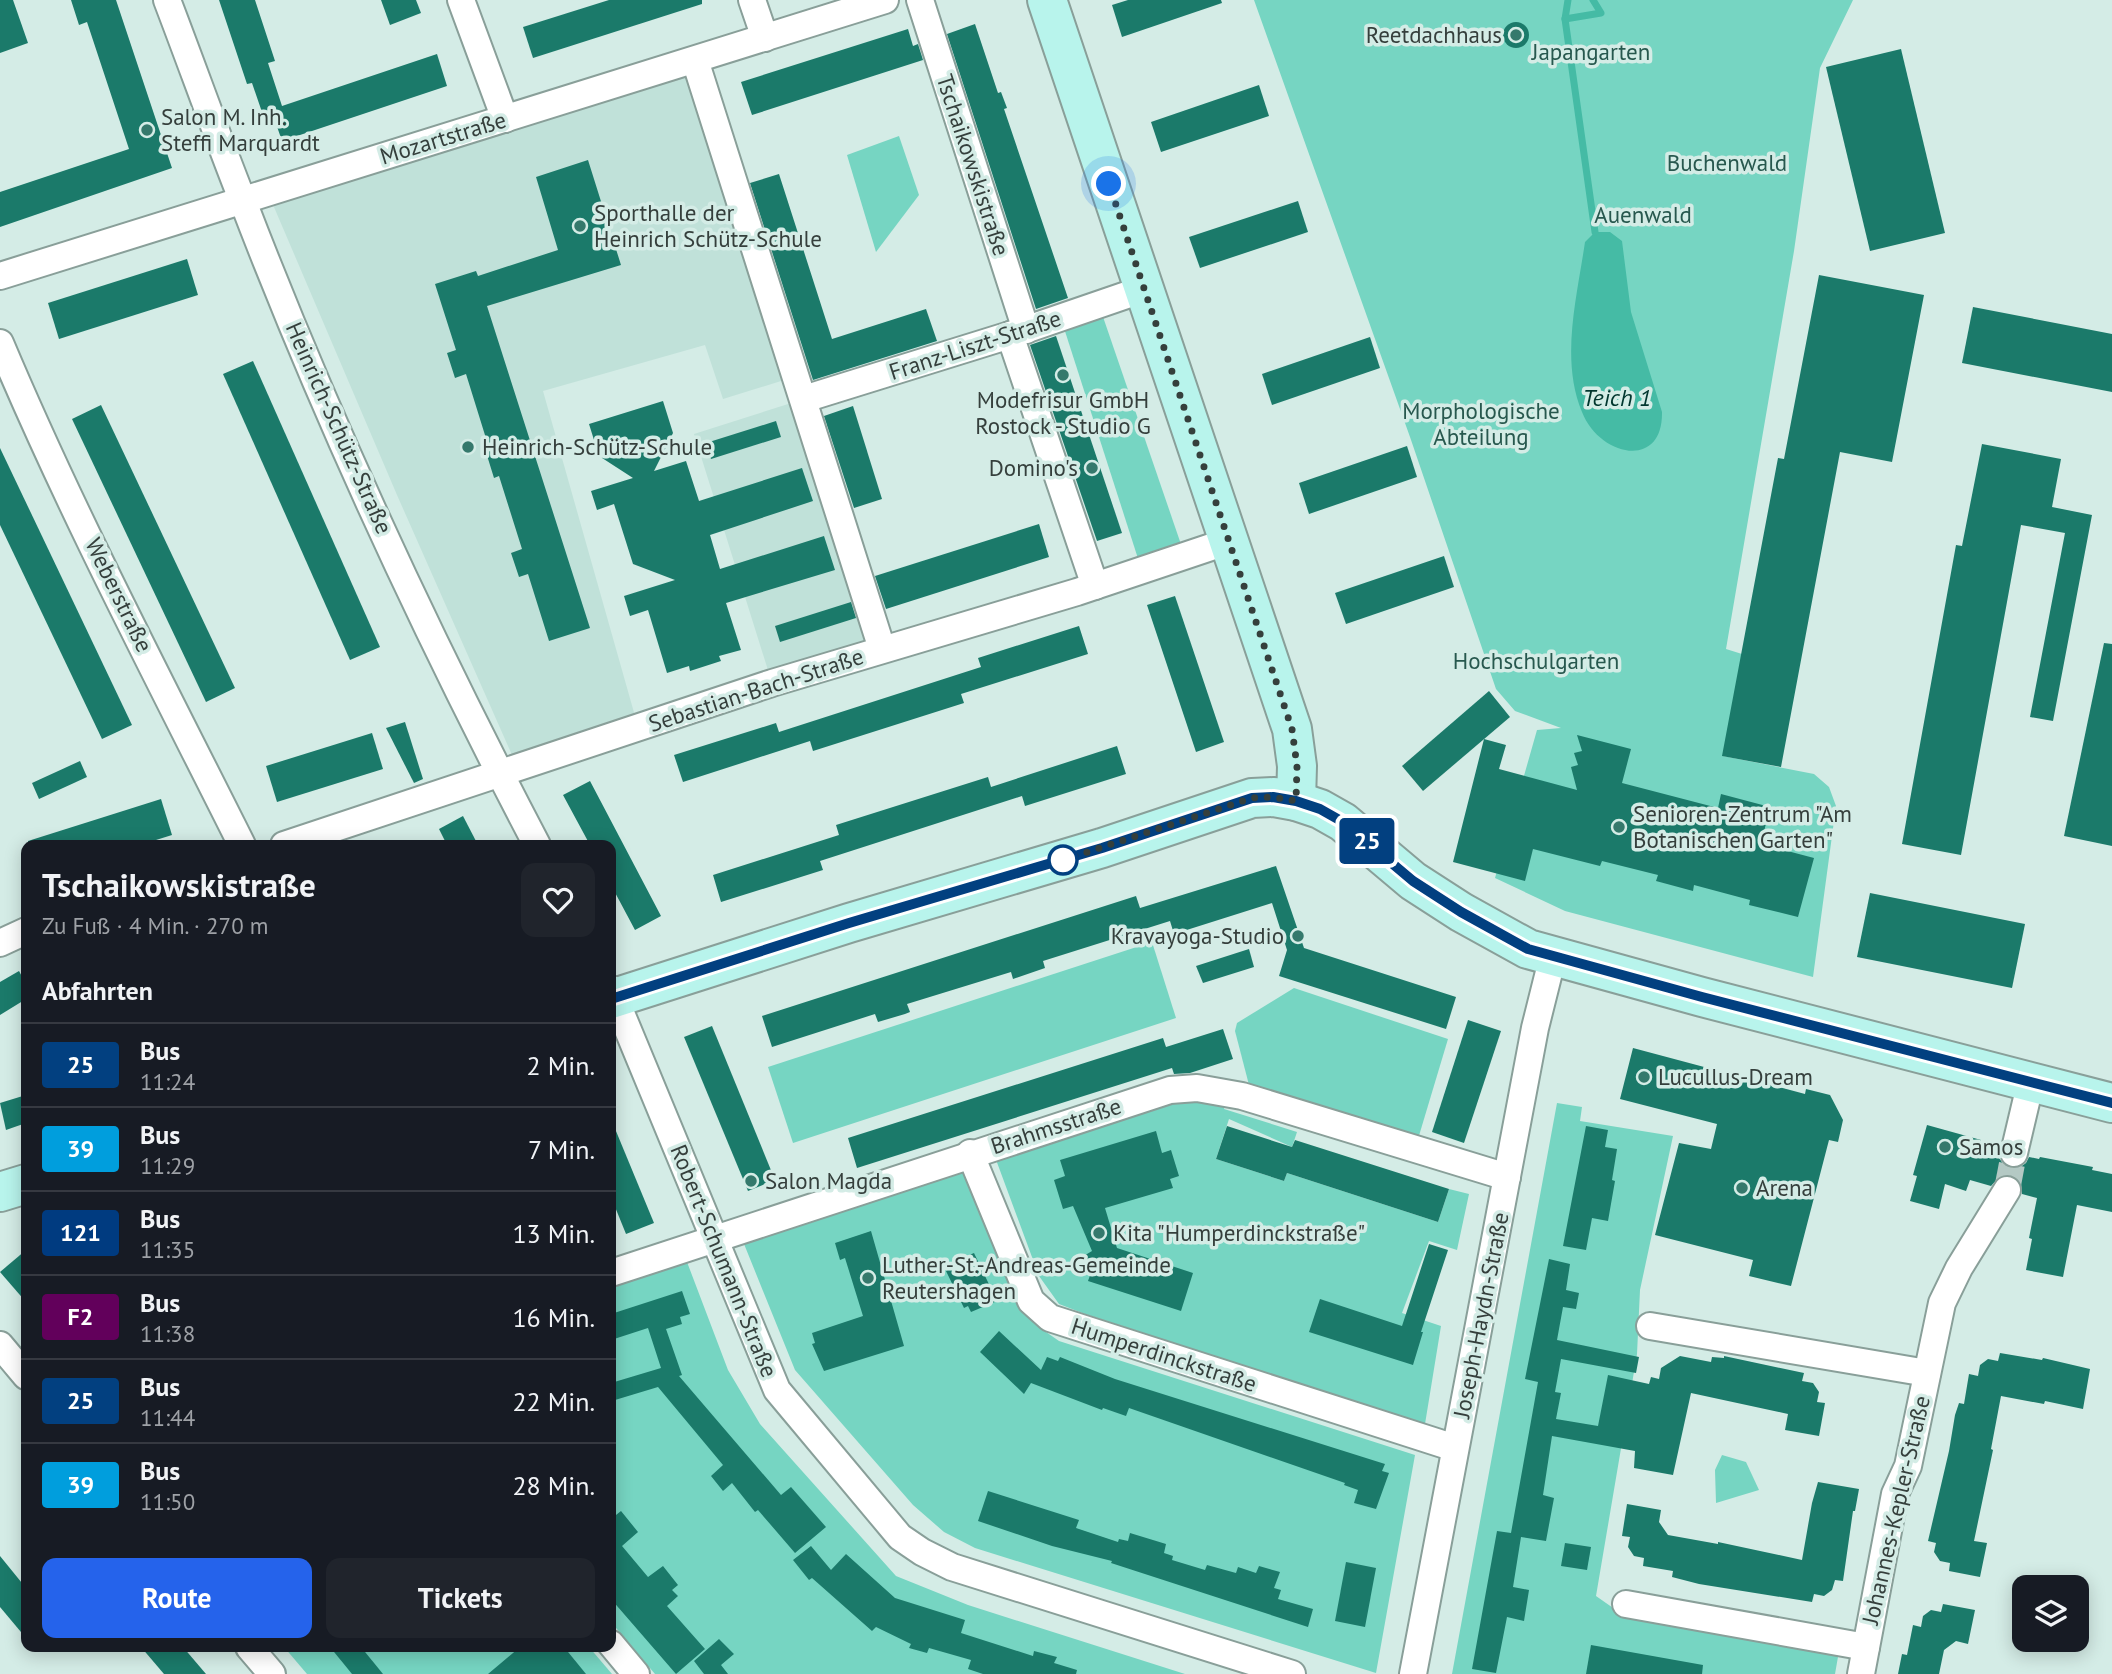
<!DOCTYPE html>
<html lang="de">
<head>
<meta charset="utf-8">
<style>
  :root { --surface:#171b24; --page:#20242c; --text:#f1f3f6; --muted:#9ea1a6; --line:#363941; --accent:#2563eb }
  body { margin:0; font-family:"PT Sans",sans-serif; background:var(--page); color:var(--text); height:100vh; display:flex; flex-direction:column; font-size:26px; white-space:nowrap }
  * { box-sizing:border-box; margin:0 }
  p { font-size:23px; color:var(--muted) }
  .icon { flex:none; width:38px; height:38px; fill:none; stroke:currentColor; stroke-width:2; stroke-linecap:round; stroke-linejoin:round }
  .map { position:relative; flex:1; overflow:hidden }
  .drawer { position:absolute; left:21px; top:840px; width:595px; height:812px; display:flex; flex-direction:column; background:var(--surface); border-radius:14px; box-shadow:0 4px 18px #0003 }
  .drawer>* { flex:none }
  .badge { padding:0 14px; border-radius:5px; font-size:24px; line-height:46px }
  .fabs { position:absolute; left:2012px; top:1575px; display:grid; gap:14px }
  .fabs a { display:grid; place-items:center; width:77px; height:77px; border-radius:14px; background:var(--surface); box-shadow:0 4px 18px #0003; font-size:35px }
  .you { position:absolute; width:35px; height:35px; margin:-18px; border:5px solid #fff; border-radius:50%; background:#1a73e8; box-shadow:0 0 0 10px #1a73e833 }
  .map>.badge { position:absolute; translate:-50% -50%; box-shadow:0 0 0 4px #fff }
  h2 { padding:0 21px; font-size:26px; line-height:63px }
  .round { display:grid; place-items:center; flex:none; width:74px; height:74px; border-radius:14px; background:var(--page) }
  .head { display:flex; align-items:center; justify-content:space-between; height:119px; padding:0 21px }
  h1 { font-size:33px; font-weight:800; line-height:52px }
  .button { display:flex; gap:14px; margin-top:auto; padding:14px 21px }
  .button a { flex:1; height:80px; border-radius:14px; background:var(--accent); color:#fff; font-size:28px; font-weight:800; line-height:80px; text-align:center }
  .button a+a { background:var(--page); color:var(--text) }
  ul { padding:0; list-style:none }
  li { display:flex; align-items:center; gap:21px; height:84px; padding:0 21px; border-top:2px solid var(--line) }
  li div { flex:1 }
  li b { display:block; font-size:26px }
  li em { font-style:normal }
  li .badge { min-width:77px; font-weight:700; text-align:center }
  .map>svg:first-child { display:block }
  .built { fill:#c0e1d9 }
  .green { fill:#76d5c2 }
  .water { fill:#45bba5 }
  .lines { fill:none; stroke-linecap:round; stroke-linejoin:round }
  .stream { stroke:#45bba5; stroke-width:7 }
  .building { fill:#1b7a6a }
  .street-tunnel { stroke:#b4c9c4; stroke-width:26; stroke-dasharray:26 13; stroke-linecap:butt }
  .street-casing { stroke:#899f99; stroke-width:30 }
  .secondary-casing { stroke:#899f99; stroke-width:42 }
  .street { stroke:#fff; stroke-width:26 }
  .secondary { stroke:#b8f4ec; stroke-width:38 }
  .line-casing { stroke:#fff; stroke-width:16 }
  .line { stroke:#024080; stroke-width:10 }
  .walk { stroke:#353f3c; stroke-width:7; stroke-dasharray:0 12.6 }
  .poi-dot { fill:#35796c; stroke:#d4ece6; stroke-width:2.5 }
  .stop-dot { fill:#fff; stroke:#024080; stroke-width:3.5 }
  .labels { text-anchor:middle; stroke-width:7; stroke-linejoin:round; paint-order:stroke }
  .poi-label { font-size:23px; fill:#353f3c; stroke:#d4ece6; text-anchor:start }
  .park-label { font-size:23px; fill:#27584e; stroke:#d4ece6 }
  .street-label { font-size:23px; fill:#353f3c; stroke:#d4ece6 }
  .water-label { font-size:24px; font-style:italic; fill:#00362e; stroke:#d4ece6 }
</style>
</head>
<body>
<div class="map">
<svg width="2112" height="1674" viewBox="0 0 2112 1674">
  <rect width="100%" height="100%" fill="#d4ece6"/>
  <g class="built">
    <polygon points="695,60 797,376 723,399 705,345 543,391 635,716 512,755 397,495 268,193"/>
    <polygon points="804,399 882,649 772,683 694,434"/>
  </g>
  <g class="green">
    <polygon points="1254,0 1853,0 1820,68 1794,251 1726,649 1742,654 1723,756 1814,774 1829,787 1836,806 1813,977 1565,911 1495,878 1537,730 1561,728 1515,711 1496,689 1410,437"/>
    <polygon points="899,136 919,195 876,252 847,155"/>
    <polygon points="1101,311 1185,556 1142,571 1063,325"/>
    <polygon points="1152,942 1176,1018 793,1143 768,1067"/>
    <polygon points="1294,988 1448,1039 1418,1139 1249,1085 1235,1031 1237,1023"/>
    <polygon points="1227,1097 1224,1109 1297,1132 1292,1147 1229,1119 1216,1159 1284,1181 1287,1173 1438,1222 1449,1189 1469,1194 1457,1250 1429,1241 1402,1313 1441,1326 1425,1424 1085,1314 1059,1304 1039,1276 995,1157 1159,1102"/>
    <polygon points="1557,1103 1582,1107 1580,1121 1673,1136 1640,1290 1637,1354 1596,1596 1626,1617 1839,1651 1835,1674 1452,1674"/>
    <polygon points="962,1171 1016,1300 1036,1325 1059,1341 1415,1455 1376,1673 975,1548 944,1532 913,1505 795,1370 742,1239"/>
    <polygon points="687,1262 728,1370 760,1424 896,1576 968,1605 1185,1674 655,1674 611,1622 611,1288"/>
    <polygon points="1722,1455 1746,1462 1759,1490 1716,1503 1715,1470"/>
    <polygon points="284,1647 589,1647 612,1674 307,1674"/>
  </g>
  <path class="water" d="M1595,232H1610L1622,241L1631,312L1662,412C1663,471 1599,456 1582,412C1560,359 1577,297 1585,242Z"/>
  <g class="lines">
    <g class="stream">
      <polyline points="1568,0 1565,19 1595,232"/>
      <polyline points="1565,19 1601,13 1593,0"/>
    </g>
  </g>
  <g class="building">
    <polygon points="0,0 13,0 28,43 0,53"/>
    <polygon points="71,0 116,0 172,168 0,227 0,192 129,149 87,22 79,25"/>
    <polygon points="219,0 255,0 275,61 268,63 282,106 437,54 447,86 282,141 273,115 264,118 252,83 247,84"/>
    <polygon points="381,0 416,0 421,13 390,25"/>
    <polygon points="609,0 702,0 702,4 533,58 523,27"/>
    <polygon points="1128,0 1221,0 1222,3 1122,37 1112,5"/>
    <circle cx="1516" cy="35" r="13"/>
    <polygon points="975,24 998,93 1001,92 1007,108 1004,109 1068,298 1036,309 947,34"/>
    <polygon points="908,29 913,46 918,44 923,60 752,115 741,82"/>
    <polygon points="1901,49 1945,233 1870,251 1826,67"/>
    <polygon points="1259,85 1269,116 1161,152 1151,122"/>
    <polygon points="588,160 621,265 487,306 590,628 549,641 528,574 519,577 511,553 522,549 499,476 494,478 485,449 489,448 466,374 455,378 447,353 456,350 435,284 476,271 478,276 558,250 536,177"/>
    <polygon points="779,174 832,339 926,309 937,341 813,380 750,183"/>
    <polygon points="1298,201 1308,232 1200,268 1189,237"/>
    <polygon points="187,259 198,295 59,339 48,303"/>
    <polygon points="1819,275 1924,295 1892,462 1840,452 1781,767 1722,756 1778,458 1784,459"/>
    <polygon points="1973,307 2112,334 2112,392 1962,363"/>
    <polygon points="1056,336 1122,533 1097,541 1030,345"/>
    <polygon points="1370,337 1380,368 1272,405 1262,374"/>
    <polygon points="253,361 380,647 350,660 223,374"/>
    <polygon points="663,401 673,433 654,471 686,461 699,501 802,468 813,501 710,535 720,569 824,536 835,570 726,603 741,650 719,656 721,661 690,671 689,666 667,673 648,610 630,616 624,596 675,580 633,564 614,504 597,510 591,491 633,478 599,456 589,424"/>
    <polygon points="101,405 235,688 206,702 72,419"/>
    <polygon points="853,406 882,499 854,508 824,416"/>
    <polygon points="776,421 781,437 711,459 706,443"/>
    <polygon points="1982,444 2061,459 2052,507 2092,515 2053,721 2030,717 2065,533 2021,525 1961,855 1902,844 1956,545 1962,546"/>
    <polygon points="1407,446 1417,477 1309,514 1299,483"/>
    <polygon points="0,448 132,725 102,739 0,525"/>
    <polygon points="1039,524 1049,557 886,609 875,576"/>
    <polygon points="1444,556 1454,587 1346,624 1335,593"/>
    <polygon points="1175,596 1224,742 1196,752 1147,605"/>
    <polygon points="851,602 856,618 780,642 775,626"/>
    <polygon points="1079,626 1088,654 961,694 964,703 813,751 810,741 683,782 674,755 776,723 779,732 981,667 978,658"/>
    <polygon points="2104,643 2112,644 2112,846 2064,836"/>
    <polygon points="1489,691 1510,717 1423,791 1402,766"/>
    <polygon points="405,722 423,779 414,783 386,728"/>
    <polygon points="372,733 383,769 277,802 266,766"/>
    <polygon points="1577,735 1631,749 1622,783 1718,808 1721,794 1770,807 1761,844 1814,858 1798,917 1749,905 1750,900 1694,885 1693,891 1656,881 1658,875 1602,861 1600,866 1533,849 1525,881 1453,862 1484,739 1506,745 1499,769 1577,790 1571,767 1578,765 1574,753 1582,751"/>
    <polygon points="1117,746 1126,774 1025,806 1022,796 820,861 823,870 721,902 713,875 839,835 836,825 988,777 991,787"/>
    <polygon points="80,761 87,777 39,799 32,783"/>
    <polygon points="590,781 661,916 635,930 611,885 611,845 590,845 563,795"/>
    <polygon points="161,799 172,835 140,845 28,845 28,841"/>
    <polygon points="463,816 478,845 447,845 439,829"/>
    <polygon points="1276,866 1304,948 1456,997 1446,1029 1279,976 1287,950 1272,903 1174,934 1170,921 1043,961 1045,968 1013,979 1011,972 907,1004 910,1012 905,1014 878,1022 875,1014 772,1047 762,1016 1136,896 1140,908"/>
    <polygon points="1870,893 2025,924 2012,988 1857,957"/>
    <polygon points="1249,949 1254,967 1203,983 1196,966"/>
    <polygon points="19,971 26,984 26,999 0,1015 0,982"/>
    <polygon points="1468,1020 1501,1031 1464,1143 1432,1132"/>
    <polygon points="712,1026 775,1180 748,1191 684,1037"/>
    <polygon points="1223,1029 1233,1059 1190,1073 1174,1074 1172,1068 857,1168 848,1138 1163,1038 1166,1047"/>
    <polygon points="1633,1048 1805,1094 1806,1089 1830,1095 1843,1120 1838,1142 1829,1140 1791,1286 1749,1276 1753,1260 1655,1235 1679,1143 1711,1149 1717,1124 1620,1099"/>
    <polygon points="26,1095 26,1123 6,1130 0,1103"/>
    <polygon points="611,1119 654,1223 626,1234 611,1197"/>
    <polygon points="1927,1125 1981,1140 1980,1144 1999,1149 1999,1158 2004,1165 2010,1168 2019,1168 2026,1163 2029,1157 2039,1159 2040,1157 2093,1167 2092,1170 2112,1174 2112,1212 2077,1205 2063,1277 2026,1270 2032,1239 2029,1238 2037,1198 2022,1194 2021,1183 2015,1176 2007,1174 2000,1176 1991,1186 1970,1180 1966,1191 1945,1184 1939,1209 1910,1201 1917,1176 1913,1175"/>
    <polygon points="1227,1126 1292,1147 1295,1140 1449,1189 1438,1222 1287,1173 1284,1181 1216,1159"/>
    <polygon points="1586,1126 1608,1130 1605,1147 1617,1149 1612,1180 1615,1181 1608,1221 1592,1218 1586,1250 1563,1246"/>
    <polygon points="1156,1131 1162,1153 1171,1150 1179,1176 1170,1179 1173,1188 1105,1208 1117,1248 1193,1273 1181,1311 1088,1281 1093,1267 1082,1257 1092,1251 1073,1206 1063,1209 1054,1180 1065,1176 1060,1160"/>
    <polygon points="871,1231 904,1346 824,1371 812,1344 815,1343 812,1333 863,1316 845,1258 840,1260 835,1243"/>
    <polygon points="1429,1244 1448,1250 1421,1332 1423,1332 1413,1365 1309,1332 1320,1299 1402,1326"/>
    <polygon points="26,1250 26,1302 0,1272"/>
    <polygon points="974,1253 997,1301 971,1312 968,1306 964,1308 946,1271 951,1268 948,1264"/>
    <polygon points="1549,1259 1570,1264 1566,1290 1579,1293 1576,1309 1563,1307 1557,1340 1639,1357 1636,1373 1561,1359 1555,1392 1561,1393 1556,1419 1598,1426 1608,1375 1649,1384 1651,1377 1659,1379 1661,1368 1680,1356 1711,1362 1712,1357 1724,1358 1724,1356 1804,1373 1802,1381 1813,1383 1819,1392 1817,1402 1825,1403 1819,1436 1785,1430 1788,1414 1691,1393 1673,1475 1634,1468 1635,1451 1552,1436 1543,1495 1554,1498 1546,1541 1521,1537 1513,1587 1529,1590 1524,1621 1507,1617 1496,1673 1472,1669 1497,1531 1511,1533 1538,1382 1525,1379"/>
    <polygon points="682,1291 690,1314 680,1317 682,1324 666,1329 682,1375 679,1376 781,1495 791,1487 826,1527 795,1553 758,1510 755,1512 732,1483 723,1491 711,1476 723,1465 658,1387 615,1400 611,1383 661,1368 648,1328 611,1340 611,1314"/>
    <polygon points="999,1331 1041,1370 1047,1357 1058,1361 1060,1357 1115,1379 1385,1464 1382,1471 1389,1473 1376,1509 1354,1503 1358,1490 1344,1485 1345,1483 1129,1408 1126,1416 1103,1408 1102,1410 1031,1383 1024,1394 980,1352"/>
    <polygon points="2000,1353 2042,1360 2043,1358 2090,1369 2083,1409 2045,1401 2044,1404 2001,1396 1991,1449 1993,1450 1974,1541 1987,1543 1980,1577 1949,1571 1950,1563 1940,1561 1934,1552 1936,1543 1928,1541 1949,1451 1955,1415 1959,1403 1964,1404 1969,1374 1978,1376 1980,1365 1988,1359 1998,1361"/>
    <polygon points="1818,1482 1859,1489 1855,1511 1853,1511 1843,1581 1835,1580 1832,1590 1824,1596 1814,1594 1812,1602 1699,1584 1672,1577 1673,1571 1643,1566 1644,1558 1634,1556 1628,1547 1630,1537 1622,1536 1627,1504 1661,1510 1659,1522 1668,1535 1718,1544 1718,1542 1802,1560 1812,1503"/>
    <polygon points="988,1491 1079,1520 1076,1528 1118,1542 1119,1539 1128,1541 1130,1533 1166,1544 1164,1553 1173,1556 1172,1560 1205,1570 1207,1565 1236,1573 1238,1567 1256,1573 1259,1566 1280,1572 1274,1588 1281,1590 1278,1599 1313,1609 1308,1627 1111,1563 1112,1561 1052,1546 978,1521"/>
    <polygon points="621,1511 638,1532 622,1546 648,1577 663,1566 678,1585 672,1590 678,1596 667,1606 705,1649 676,1674 611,1599 611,1519"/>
    <polygon points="1565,1543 1591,1547 1587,1570 1561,1566"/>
    <polygon points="811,1546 831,1570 846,1554 895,1598 965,1620 961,1633 1033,1656 1034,1651 1057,1657 1054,1663 1077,1670 1076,1674 983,1674 968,1669 971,1660 929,1648 927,1653 909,1648 911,1644 876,1627 872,1631 812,1578 809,1580 793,1560"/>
    <polygon points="0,1556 26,1588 26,1638 0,1607"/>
    <polygon points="1346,1562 1376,1568 1365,1627 1335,1621"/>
    <polygon points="1943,1604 1975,1610 1968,1644 1956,1641 1944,1650 1939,1674 1898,1674 1902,1654 1907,1655 1913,1625 1921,1627 1923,1616 1931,1610 1941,1612"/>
    <polygon points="719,1639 734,1654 721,1665 728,1674 704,1674 694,1661"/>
    <polygon points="1591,1645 1703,1665 1702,1674 1586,1674"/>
    <polygon points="141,1647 183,1647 206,1674 164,1674"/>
    <polygon points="330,1647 361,1647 383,1674 352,1674"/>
    <polygon points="520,1647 564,1647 586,1674 488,1674"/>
  </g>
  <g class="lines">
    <polyline class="street-tunnel" points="2007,1190 2014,1153"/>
    <defs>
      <g id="street">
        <path d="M167,0C193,68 217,136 244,204C328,423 428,637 537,845"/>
        <polyline points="461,0 505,119"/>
        <polyline points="752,0 765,38"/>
        <polyline points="920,0 1026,330"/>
        <polyline points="695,60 882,649"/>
        <polyline points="0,276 885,0"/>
        <polyline points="1010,335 1095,586"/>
        <path d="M0,343C72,514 159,679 242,845"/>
        <polyline points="804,399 1010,335 1144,289"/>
        <polyline points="284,845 772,683 1077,592 1229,541"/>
        <polyline points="0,943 26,931"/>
        <polyline points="611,989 777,1390 900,1537 922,1552 952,1567 1292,1674"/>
        <polyline points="970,1153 1031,1301 1050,1318 1455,1448"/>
        <polyline points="2014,1153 2031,1081"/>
        <polyline points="611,1273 1170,1090 1197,1088 1242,1096 1507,1177"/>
        <polyline points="1650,1326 1927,1373"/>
        <polyline points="0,1345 26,1376"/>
        <polyline points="1626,1604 1866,1647"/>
        <polyline points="611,1644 636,1674"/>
        <polyline points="249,1647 272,1674"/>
        <polyline points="1413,1674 1535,1028 1553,956"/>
        <polyline points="1861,1674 1895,1494 1908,1466 1942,1303 1959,1268 2007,1190"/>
      </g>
      <g id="secondary">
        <polyline points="1047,0 1292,729 1297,766 1296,801"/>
        <polyline points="611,999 849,923 1102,848 1252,798 1274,797 1296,801 1320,809 1343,822 1413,881 1461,912 1528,949 1702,997 2112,1103"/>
        <polyline points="0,1192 26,1184"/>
      </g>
    </defs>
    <use href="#street" class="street-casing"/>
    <use href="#secondary" class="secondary-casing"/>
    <use href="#street" class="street"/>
    <use href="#secondary" class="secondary"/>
  </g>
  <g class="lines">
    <defs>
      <polyline id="line" points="611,999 849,923 1102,848 1252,798 1273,797 1296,801 1320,809 1343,822 1413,881 1461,912 1528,949 1702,997 2112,1103"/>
    </defs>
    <use href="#line" class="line-casing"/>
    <use href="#line" class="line"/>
    <polyline class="walk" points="1063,860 1057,862 1252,798 1273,797 1296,801 1297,766 1292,729 1109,184"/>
  </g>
  <g class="poi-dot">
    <circle cx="1516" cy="35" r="7"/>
    <circle cx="147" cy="130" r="7"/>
    <circle cx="580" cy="226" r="7"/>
    <circle cx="1063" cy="375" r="7"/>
    <circle cx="468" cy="447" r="7"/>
    <circle cx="1092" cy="468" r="7"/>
    <circle cx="1619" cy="827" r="7"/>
    <circle cx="1298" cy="936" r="7"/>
    <circle cx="1644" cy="1077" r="7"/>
    <circle cx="1945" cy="1147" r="7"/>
    <circle cx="751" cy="1181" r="7"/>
    <circle cx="1742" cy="1188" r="7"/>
    <circle cx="1099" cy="1233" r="7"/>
    <circle cx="868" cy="1278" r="7"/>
  </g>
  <circle class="stop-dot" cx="1063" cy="860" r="14"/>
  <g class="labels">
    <g class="poi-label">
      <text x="1502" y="43" text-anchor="end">Reetdachhaus</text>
      <text x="161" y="125">Salon M. Inh.<tspan x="161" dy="26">Steffi Marquardt</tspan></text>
      <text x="594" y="221">Sporthalle der<tspan x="594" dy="26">Heinrich Schütz-Schule</tspan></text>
      <text x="1063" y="408" text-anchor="middle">Modefrisur GmbH<tspan x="1063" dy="26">Rostock - Studio G</tspan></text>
      <text x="482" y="455">Heinrich-Schütz-Schule</text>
      <text x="1078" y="476" text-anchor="end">Domino's</text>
      <text x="1633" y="822">Senioren-Zentrum "Am<tspan x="1633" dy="26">Botanischen Garten"</tspan></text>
      <text x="1284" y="944" text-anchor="end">Kravayoga-Studio</text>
      <text x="1658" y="1085">Lucullus-Dream</text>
      <text x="1959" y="1155">Samos</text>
      <text x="765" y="1189">Salon Magda</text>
      <text x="1756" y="1196">Arena</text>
      <text x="1113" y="1241">Kita "Humperdinckstraße"</text>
      <text x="882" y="1273">Luther-St.-Andreas-Gemeinde<tspan x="882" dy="26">Reutershagen</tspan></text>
    </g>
    <g class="park-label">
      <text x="1591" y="60">Japangarten</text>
      <text x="1727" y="171">Buchenwald</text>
      <text x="1643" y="223">Auenwald</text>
      <text x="1481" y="419">Morphologische<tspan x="1481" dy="26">Abteilung</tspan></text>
      <text x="1536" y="669">Hochschulgarten</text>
    </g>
    <g class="street-label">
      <text transform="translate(443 138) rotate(-17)" y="8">Mozartstraße</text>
      <text transform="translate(973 165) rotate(72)" y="8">Tschaikowskistraße</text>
      <text transform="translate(975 345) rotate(-18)" y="8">Franz-Liszt-Straße</text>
      <text transform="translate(339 428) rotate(66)" y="8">Heinrich-Schütz-Straße</text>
      <text transform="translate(119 595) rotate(64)" y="8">Weberstraße</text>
      <text transform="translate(756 690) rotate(-18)" y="8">Sebastian-Bach-Straße</text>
      <text transform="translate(1056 1126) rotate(-18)" y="8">Brahmsstraße</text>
      <text transform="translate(724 1261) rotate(68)" y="8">Robert-Schumann-Straße</text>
      <text transform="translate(1481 1315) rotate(-79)" y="8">Joseph-Haydn-Straße</text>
      <text transform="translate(1164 1355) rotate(18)" y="8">Humperdinckstraße</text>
      <text transform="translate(1896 1510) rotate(-77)" y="8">Johannes-Kepler-Straße</text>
    </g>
    <g class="water-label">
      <text x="1617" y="406">Teich 1</text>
    </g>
  </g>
</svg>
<div class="fabs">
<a><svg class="icon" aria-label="layers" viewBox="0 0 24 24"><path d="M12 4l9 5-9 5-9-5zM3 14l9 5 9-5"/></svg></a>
</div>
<div class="you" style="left:1109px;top:184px"></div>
<b class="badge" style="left:1367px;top:841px;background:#024080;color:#fff">25</b>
<section class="drawer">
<div class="head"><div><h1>Tschaikowskistraße</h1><p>Zu Fuß · 4 Min. · 270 m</p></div><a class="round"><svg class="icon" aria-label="heart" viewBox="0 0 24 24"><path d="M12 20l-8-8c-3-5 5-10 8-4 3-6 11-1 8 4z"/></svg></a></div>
<h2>Abfahrten</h2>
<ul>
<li><span class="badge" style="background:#024080;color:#fff">25</span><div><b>Bus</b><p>11:24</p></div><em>2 Min.</em></li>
<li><span class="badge" style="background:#009edd;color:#fff">39</span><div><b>Bus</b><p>11:29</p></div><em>7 Min.</em></li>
<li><span class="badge" style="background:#003b80;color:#fff">121</span><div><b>Bus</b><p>11:35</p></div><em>13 Min.</em></li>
<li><span class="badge" style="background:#62005b;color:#fff">F2</span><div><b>Bus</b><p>11:38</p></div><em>16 Min.</em></li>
<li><span class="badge" style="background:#024080;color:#fff">25</span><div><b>Bus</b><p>11:44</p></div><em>22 Min.</em></li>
<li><span class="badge" style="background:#009edd;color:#fff">39</span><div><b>Bus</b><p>11:50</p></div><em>28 Min.</em></li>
</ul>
<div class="button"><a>Route</a><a>Tickets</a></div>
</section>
</div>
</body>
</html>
